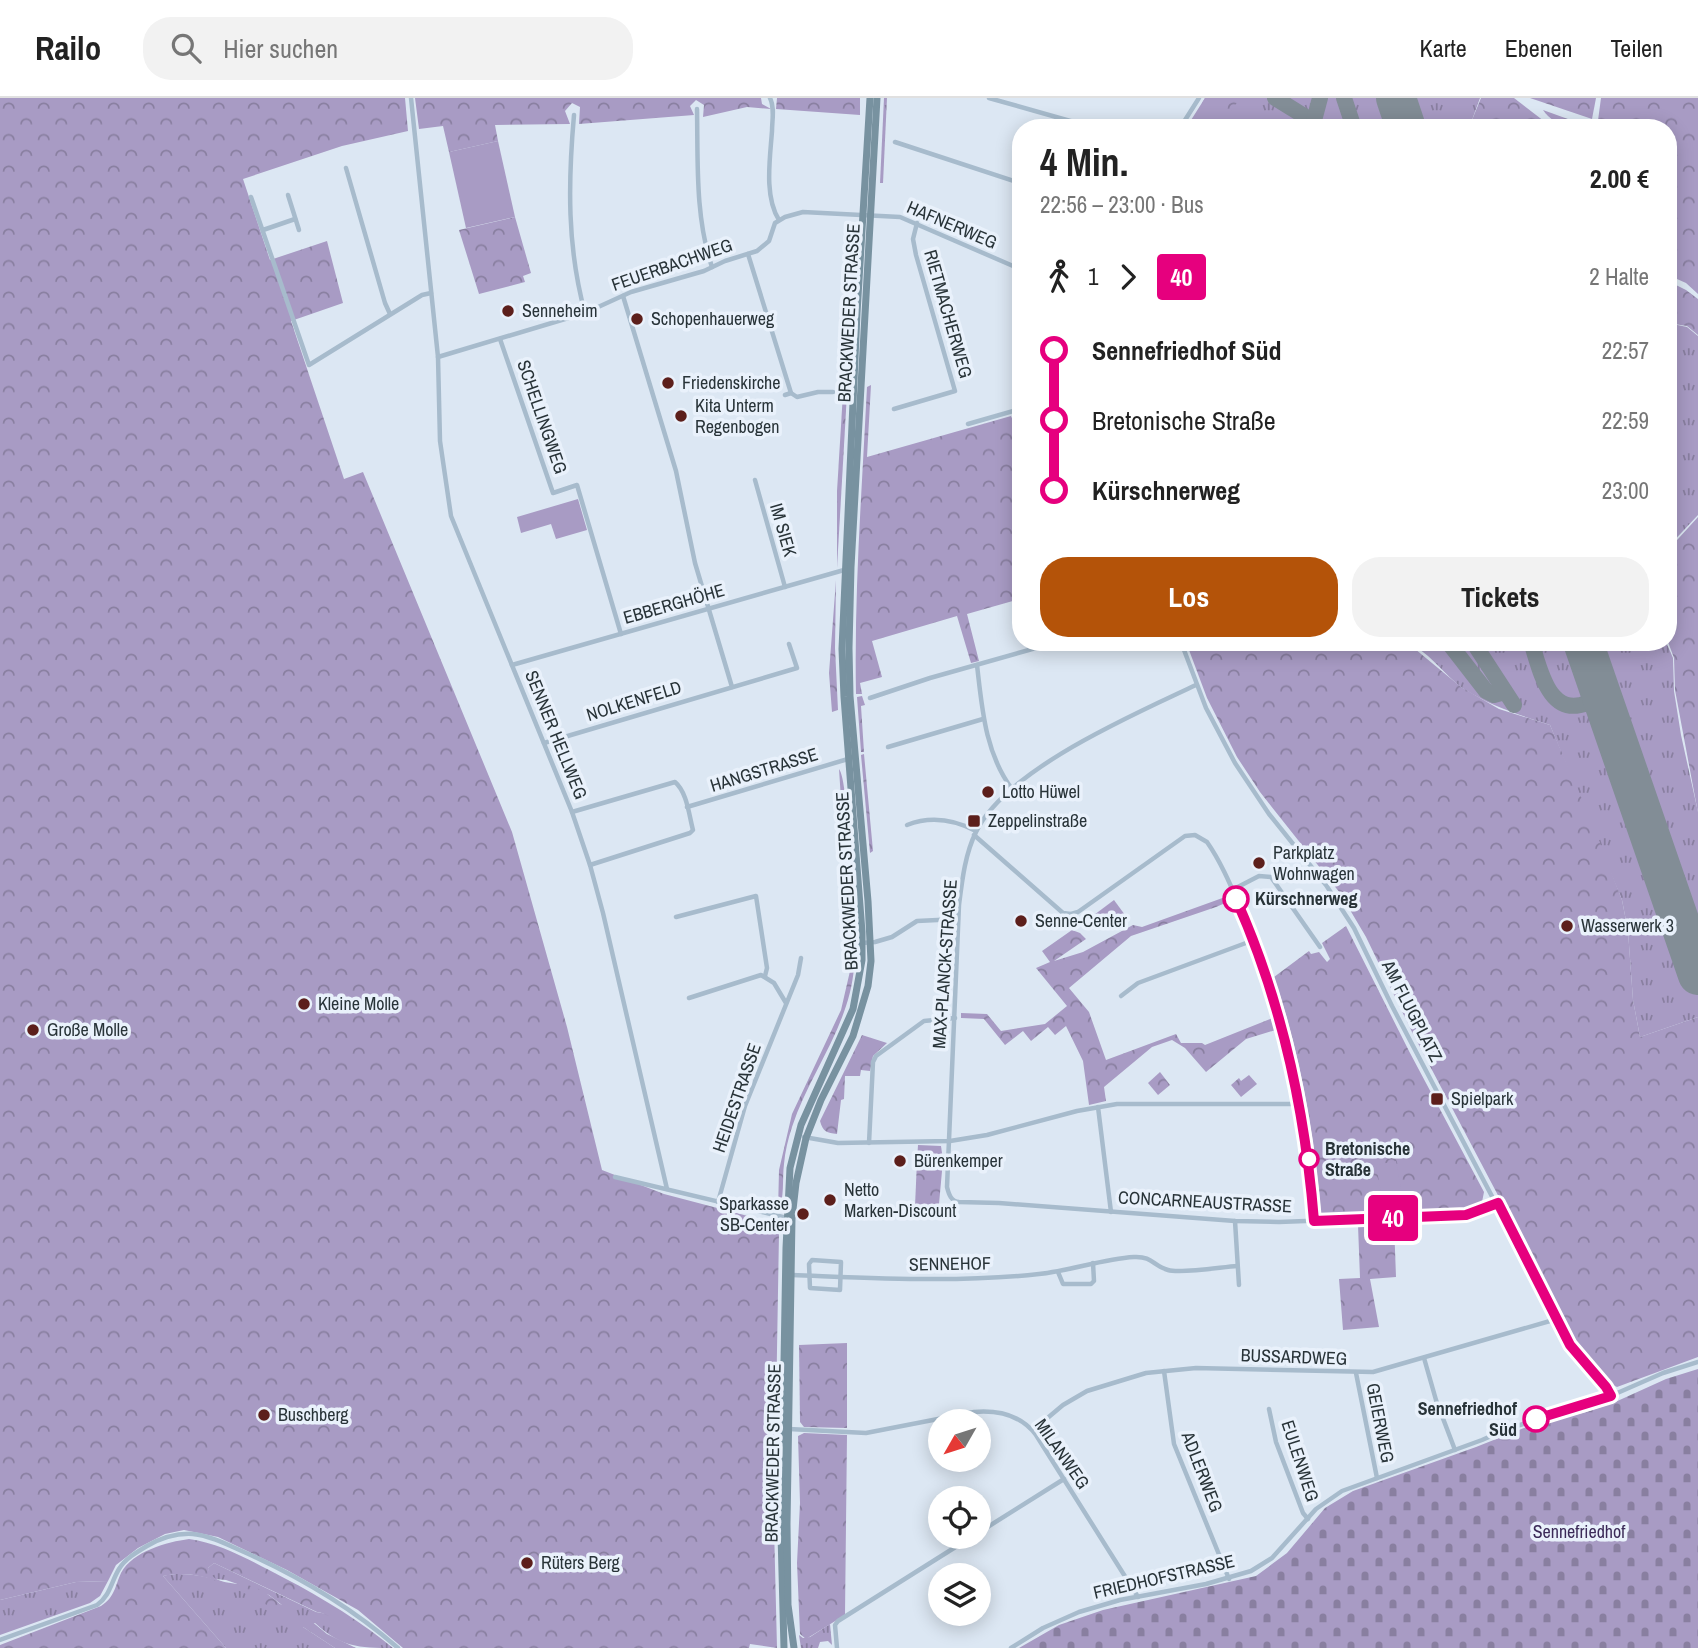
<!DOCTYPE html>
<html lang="de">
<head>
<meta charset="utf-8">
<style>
  :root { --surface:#fff; --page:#f2f2f2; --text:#222; --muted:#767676; --line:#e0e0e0; --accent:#b45309 }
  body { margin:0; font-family:"Archivo Narrow",sans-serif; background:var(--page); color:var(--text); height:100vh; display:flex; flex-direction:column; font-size:26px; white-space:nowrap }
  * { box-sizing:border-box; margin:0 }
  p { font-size:23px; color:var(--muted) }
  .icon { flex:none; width:38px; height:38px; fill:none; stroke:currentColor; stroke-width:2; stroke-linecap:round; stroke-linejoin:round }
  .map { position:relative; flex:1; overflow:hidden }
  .details { position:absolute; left:1012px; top:21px; width:665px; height:532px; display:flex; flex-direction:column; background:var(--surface); border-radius:28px; box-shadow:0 4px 18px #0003 }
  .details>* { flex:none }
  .badge { padding:0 14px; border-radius:5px; font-size:24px; line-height:46px }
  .needle { width:46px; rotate:231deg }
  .buttons { position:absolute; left:928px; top:1311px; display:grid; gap:14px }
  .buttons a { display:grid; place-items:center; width:63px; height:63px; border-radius:50%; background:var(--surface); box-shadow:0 4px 18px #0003; font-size:35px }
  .map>.badge { position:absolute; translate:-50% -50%; box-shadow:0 0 0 4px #fff }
  .legs { display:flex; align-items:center; gap:10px; height:77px; padding:0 28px; font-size:23px }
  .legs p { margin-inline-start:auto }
  .head { display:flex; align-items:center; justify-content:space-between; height:119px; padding:0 28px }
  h1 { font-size:38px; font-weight:700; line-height:52px }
  .action { display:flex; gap:14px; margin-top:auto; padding:14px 28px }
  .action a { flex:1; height:80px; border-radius:28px; background:var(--accent); color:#fff; font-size:28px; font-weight:700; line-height:80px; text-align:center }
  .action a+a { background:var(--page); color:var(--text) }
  ul { padding:0 28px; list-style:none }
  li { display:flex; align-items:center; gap:24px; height:70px; font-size:26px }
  li i { display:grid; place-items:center; width:10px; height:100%; margin:0 9px; background:currentColor }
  li i::after { content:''; width:18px; height:18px; margin:-9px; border:5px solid; border-radius:50%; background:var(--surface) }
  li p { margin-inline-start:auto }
  li:first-child i { background:linear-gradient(#0000 50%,currentColor 0) }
  li:last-child i { background:linear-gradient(currentColor 50%,#0000 0) }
  header { display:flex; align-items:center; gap:42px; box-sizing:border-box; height:98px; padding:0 35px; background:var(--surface); border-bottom:2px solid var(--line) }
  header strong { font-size:33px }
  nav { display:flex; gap:38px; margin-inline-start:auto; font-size:24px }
  .search { width:490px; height:63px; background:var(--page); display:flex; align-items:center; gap:18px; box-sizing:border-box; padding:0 24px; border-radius:28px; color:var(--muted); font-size:26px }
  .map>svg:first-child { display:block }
  .grass { fill:url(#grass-tufts) }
  .forest { fill:url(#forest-crowns) }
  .cemetery { fill:url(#cemetery-stones) }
  .pitch { fill:#a89bc4 }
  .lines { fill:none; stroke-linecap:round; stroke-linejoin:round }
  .taxiway { stroke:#828d96; stroke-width:16 }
  .runway { stroke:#828d96; stroke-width:40 }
  .street { stroke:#a7bbcc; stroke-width:4.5 }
  .secondary { stroke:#7892a0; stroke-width:7 }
  .line-1-casing { stroke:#fff; stroke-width:16 }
  .line-1 { stroke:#e6007e; stroke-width:10 }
  .poi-dot { fill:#5c1f1b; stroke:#e9f1fb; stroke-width:2.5 }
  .stop-1-dot { fill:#fff; stroke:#e6007e; stroke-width:3.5 }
  .labels { text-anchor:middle; stroke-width:7; stroke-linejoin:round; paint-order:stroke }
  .street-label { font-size:18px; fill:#283338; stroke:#e9f1fb }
  .poi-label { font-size:18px; fill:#283338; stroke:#e9f1fb; text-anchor:start }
  .stop-label { font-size:18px; font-weight:bold; fill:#283338; stroke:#e9f1fb; text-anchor:start }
  .park-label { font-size:18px; fill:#3b2a58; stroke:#e9f1fb }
</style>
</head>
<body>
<header>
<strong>Railo</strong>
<div class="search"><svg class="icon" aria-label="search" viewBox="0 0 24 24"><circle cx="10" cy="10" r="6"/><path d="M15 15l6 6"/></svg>Hier suchen</div>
<nav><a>Karte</a><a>Ebenen</a><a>Teilen</a></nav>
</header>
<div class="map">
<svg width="1698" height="1550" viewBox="0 0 1698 1550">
  <defs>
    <pattern id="grass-tufts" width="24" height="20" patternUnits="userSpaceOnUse" patternTransform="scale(1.75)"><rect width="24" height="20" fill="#a89bc4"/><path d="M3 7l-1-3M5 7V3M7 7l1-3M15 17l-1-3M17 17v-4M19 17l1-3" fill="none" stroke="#897fa0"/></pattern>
    <pattern id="forest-crowns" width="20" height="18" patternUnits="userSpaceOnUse" patternTransform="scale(1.75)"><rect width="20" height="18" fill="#a89bc4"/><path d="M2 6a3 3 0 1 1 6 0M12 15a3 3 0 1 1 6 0" fill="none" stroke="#897fa0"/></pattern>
    <pattern id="cemetery-stones" width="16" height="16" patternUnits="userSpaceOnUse" patternTransform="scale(1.75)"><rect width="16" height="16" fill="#a89bc4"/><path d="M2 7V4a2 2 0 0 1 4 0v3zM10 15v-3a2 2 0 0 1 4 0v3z" fill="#897fa0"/></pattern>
  </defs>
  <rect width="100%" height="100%" fill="#dce7f3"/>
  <g class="grass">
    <polygon points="884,0 887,0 883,85 880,85"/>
    <polygon points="1205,0 1480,0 1472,22 1482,30 1186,30"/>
    <polygon points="1668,225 1687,229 1698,238 1698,417 1668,449"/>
    <path d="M1403,544H1666L1673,560L1674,593L1681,637L1698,714V919L1640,939L1633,902L1628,833L1622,802L1550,627C1519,617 1491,608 1464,591C1444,578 1428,550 1403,544Z"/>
    <polygon points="918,1047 941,1048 943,1062 917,1063"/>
    <path d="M214,1465L316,1514L327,1516L383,1545V1542L393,1550C358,1550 341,1549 315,1525L303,1529L335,1550H226L163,1478C202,1469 246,1494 282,1507L269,1497L226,1482L214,1481L209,1477L208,1470Z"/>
    <polygon points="108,1483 100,1498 90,1505 0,1537 0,1502 76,1484"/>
    <polygon points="830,1526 832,1547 828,1543 820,1544 818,1550 801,1550 799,1537 803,1540 810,1539"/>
  </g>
  <g class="forest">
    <polygon points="0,0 405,0 408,33 342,48 243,81 270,162 327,143 343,205 291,223 344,381 363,374 512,734 567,929 602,1072 664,1096 771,1124 779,1135 774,1428 777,1550 750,1546 749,1550 403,1550 358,1512 287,1472 218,1439 184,1432 165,1436 138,1450 116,1467 108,1483 76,1484 0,1502"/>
    <polygon points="415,0 761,0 762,6 771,11 747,9 703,19 704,7 696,2 690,8 694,17 579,26 580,9 572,5 565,13 570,26 495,27 498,43 449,54 443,28 419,31"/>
    <polygon points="777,0 860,0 860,17 776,11"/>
    <polygon points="1205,0 1240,0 1228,18 1202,5"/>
    <polygon points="1481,0 1514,0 1553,30 1484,30 1472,22"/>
    <polygon points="1530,0 1596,0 1592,21"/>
    <polygon points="1601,0 1698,0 1698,196 1686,185 1668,177 1668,30 1597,30"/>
    <path d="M1543,12L1590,29L1592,30C1572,30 1556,30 1543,12Z"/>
    <polygon points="515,119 531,175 523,178 525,184 479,196 459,132"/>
    <polygon points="1668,183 1686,192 1698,201 1698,237 1687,228 1668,225"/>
    <path d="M871,287L867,359L1011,318L1020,339V501L967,516L979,563L971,565L957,518L872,543L882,579L860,585L862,596H856C854,493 862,391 867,289Z"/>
    <polygon points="843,295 847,295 837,470 837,393"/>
    <polygon points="1698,419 1698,715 1675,592 1674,560 1668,544 1668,452"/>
    <polygon points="836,482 835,550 838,612 832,614 829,575"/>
    <polygon points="1186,544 1403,544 1409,546 1461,589 1499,611 1550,627 1594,729 1622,802 1628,833 1633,902 1640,939 1698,919 1698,1259 1617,1289 1611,1286 1580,1253 1412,934 1366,839 1340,795 1260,694 1237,659 1207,600"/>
    <polygon points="862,598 865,607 861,608 864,654 861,654 857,599"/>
    <polygon points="864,656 873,753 870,755 861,657"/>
    <path d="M839,671C849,683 852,812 854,837L850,838Z"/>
    <polygon points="1228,798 1230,803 1216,809 1131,838 1069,890 1089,914 1106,962 1176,936 1181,945 1202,945 1205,947 1275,919 1279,931 1246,941 1206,974 1185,950 1172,942 1152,949 1104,989 1106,1003 1089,1007 1083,963 1066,928 1055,937 1048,929 1031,943 1023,933 1005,947 984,921 961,920 961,915 987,916 1001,933 1045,926 1067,908 1036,870 1050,864 1042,853 1072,832 1080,835 1086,841 1054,863 1083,854 1133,827 1142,829"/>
    <path d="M1346,828L1410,955L1484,1094L1482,1104C1463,1117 1358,1116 1328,1118L1321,1115C1314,1034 1300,955 1274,879L1309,853L1311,856L1319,854L1327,864L1330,861L1322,845Z"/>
    <path d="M852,839C855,846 855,860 854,870C849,929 810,974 792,1029C788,1041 785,1054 784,1066C782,1081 785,1100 778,1114L779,1072L792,1016L841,912L850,873Z"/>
    <path d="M862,937L887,945L873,958L870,973L861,972L860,978H845L844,1001L841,1002L837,1036C827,1035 823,1034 820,1023Z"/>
    <polygon points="1160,974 1170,987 1158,997 1148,985"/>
    <polygon points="1249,977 1257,986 1241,999 1231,987 1239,980 1241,983"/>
    <polygon points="943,1062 939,1106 915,1108 917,1063"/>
    <polygon points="1394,1125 1396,1179 1370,1181 1379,1229 1343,1232 1339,1181 1360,1180 1358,1127"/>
    <polygon points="847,1245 847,1330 804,1329 800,1324 799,1247"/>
    <polygon points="804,1335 847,1337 845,1517 806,1541 800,1536 797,1465 800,1405 798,1338"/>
    <path d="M189,1441C218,1445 244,1459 269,1472C310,1493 347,1514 383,1542V1545C362,1550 340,1517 317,1514L214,1465L208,1470C212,1488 237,1484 251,1488C263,1492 275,1501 284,1510L280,1514C245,1496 204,1468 163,1478L226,1550H0V1547L101,1508C115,1499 115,1488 121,1475C133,1453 167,1444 189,1441Z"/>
    <polygon points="306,1522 310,1522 327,1536 356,1550 335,1550 303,1529 302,1525"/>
  </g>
  <polygon class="cemetery" points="1698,1271 1698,1550 1019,1550 1059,1527 1103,1512 1256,1478 1287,1455 1325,1410 1353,1393 1476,1349 1524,1330 1586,1314 1613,1305 1666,1281"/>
  <g class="pitch">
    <polygon points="498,43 515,119 466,130 449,54"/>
    <polygon points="578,401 587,432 556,441 551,426 521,435 517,419"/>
    <polygon points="1114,802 1125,817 1105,831 1094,817"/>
    <polygon points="1396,1063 1404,1108 1384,1111 1376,1067"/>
  </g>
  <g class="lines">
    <g class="taxiway">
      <polyline points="1275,0 1309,21 1313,28"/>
      <polyline points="1344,0 1354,30"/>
      <polyline points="1312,30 1320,0"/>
      <polyline points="1448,544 1486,593 1494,597 1505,594"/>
      <polyline points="1473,544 1514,607"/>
      <path d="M1531,544C1540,570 1548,620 1587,605C1595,602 1598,597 1598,588"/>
    </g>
    <g class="runway">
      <polyline points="1396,0 1406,30"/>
      <polyline points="1583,544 1698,877"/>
    </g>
    <g class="street">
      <polyline points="411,0 438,259 440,343 451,418 572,714 590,767 603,815 667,1091"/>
      <path d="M770,0C775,10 772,22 772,33C770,61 764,98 779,122"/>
      <polyline points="989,0 1095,30"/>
      <path d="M697,11C698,63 695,119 712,169"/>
      <path d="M574,17C568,85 567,149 585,215"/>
      <polyline points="1180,30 1199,0"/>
      <polyline points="895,44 1020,85"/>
      <polyline points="346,70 385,205 390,216"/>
      <polyline points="288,97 299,132"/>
      <polyline points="251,99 309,267 422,197 431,195"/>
      <polyline points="263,132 295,121"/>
      <polyline points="748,156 791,295 785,297"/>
      <polyline points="623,198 676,373 695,465 732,589"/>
      <polyline points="500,241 553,395 577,387 621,536"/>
      <polyline points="438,259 585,215 631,194 704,173 725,163 757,153 769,143 775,125 785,119 803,114 900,119 1020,171"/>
      <polyline points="791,295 797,299 818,294 833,294"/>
      <polyline points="894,311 955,293 916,157 913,141 917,125"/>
      <polyline points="968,326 1020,311"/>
      <polyline points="755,382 785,489"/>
      <polyline points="1181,544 1206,610 1235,665 1269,716 1326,787 1354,830 1392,908 1570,1247 1606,1289 1611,1298"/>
      <polyline points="512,567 844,472"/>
      <path d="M977,567C982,610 985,655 1012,691"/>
      <path d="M1196,587C1135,616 1006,671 976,734C965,756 962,783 959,807L947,1089C949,1097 951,1103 959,1104L999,1105L1235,1123L1279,1124L1466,1117L1498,1105"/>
      <polyline points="870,600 930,580 1057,544"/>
      <polyline points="544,645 797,570 789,546"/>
      <polyline points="888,649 983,621"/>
      <polyline points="687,709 848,661"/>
      <path d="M572,714L675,684C687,694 689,717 693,732L690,735L590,767"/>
      <path d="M907,727C930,718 953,721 976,733"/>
      <path d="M974,737L1063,815L1071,816L1078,814L1185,738L1195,737L1207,744C1221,764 1231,788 1241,811C1286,910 1305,1016 1314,1123"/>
      <polyline points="1232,792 1259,778 1271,779 1320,849"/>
      <polyline points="676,819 756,798 767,870 765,878"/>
      <polyline points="862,845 875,844 892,839 917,823 958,821"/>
      <polyline points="1121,898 1138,885 1254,842"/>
      <polyline points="689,900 761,877 774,885 786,905"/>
      <polyline points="1098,1009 1111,1114"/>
      <polyline points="804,1039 838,1045 950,1043 987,1037 1077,1013 1117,1006 1300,1006"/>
      <polyline points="869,1045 873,964 876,958 924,923 955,920"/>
      <polyline points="615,1079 787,1120"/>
      <polyline points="718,1104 745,1008 798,877 801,860"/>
      <polyline points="1235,1123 1239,1187"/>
      <polygon points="812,1162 841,1164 840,1192 810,1190 809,1166"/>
      <polyline points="1058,1174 1063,1186 1091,1186 1094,1183 1093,1165"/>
      <path d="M792,1177C874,1180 957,1185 1039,1176C1071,1173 1101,1161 1134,1159C1153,1158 1153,1168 1168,1172C1180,1176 1222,1169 1237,1168"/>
      <polyline points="1424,1260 1436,1302 1455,1352"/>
      <polyline points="1164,1273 1174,1346 1229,1481"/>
      <polyline points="1356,1275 1377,1380"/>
      <polyline points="1269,1311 1276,1344 1303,1415 1308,1421"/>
      <polyline points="1038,1328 1063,1307 1087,1293 1146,1275 1196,1270 1373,1274 1557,1221"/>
      <path d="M789,1331L866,1335L974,1314C998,1312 1021,1317 1036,1337L1138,1499"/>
      <polyline points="978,1435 1064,1381"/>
      <path d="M0,1542L97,1507C110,1498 111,1484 119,1471C125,1461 137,1454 147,1448C161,1440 177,1435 193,1436C211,1438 228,1447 244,1454C300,1479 351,1509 398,1550"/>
      <polyline points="837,1550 835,1527 838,1523 973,1438"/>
      <polyline points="1011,1550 1043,1530 1079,1514 1120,1502 1206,1486 1251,1473 1272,1460 1316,1411 1342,1393 1482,1342 1507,1331 1599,1303 1663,1275 1698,1264"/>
    </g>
    <g class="secondary">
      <polyline points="784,1550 781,1436 786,1150 790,1070 801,1027 853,911 862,862 862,834 844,599 842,551 857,215 870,0"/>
      <polyline points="794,1550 788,1507 787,1426 792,1120 796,1085 806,1040 821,1002 853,938 868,888 871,863 868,803 850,598 849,550 851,469 877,0"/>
    </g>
  </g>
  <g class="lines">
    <defs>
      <path id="line-1" d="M1236,801C1282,904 1305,1011 1314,1123L1466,1117L1498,1105L1570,1247L1606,1289L1611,1298L1536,1321"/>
    </defs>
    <use href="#line-1" class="line-1-casing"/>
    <use href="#line-1" class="line-1"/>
  </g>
  <g class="poi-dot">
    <circle cx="508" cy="213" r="7"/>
    <circle cx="637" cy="221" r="7"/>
    <circle cx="668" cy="285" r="7"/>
    <circle cx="681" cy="318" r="7"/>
    <circle cx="988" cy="694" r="7"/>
    <rect x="967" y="716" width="14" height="14" rx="3.5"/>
    <circle cx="1259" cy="765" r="7"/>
    <circle cx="1021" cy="823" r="7"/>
    <circle cx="1567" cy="828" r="7"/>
    <circle cx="304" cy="906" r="7"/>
    <circle cx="33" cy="932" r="7"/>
    <rect x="1430" y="994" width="14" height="14" rx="3.5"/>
    <circle cx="900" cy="1063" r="7"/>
    <circle cx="830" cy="1102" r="7"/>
    <circle cx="803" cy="1116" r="7"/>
    <circle cx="264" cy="1317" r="7"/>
    <circle cx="527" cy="1465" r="7"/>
  </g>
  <g class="stop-1-dot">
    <circle cx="1236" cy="801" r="12"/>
    <circle cx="1309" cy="1061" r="9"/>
    <circle cx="1536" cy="1321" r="12"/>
  </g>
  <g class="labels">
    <g class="street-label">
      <text transform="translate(952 127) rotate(23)" y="6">HAFNERWEG</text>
      <text transform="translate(672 167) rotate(-19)" y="6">FEUERBACHWEG</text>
      <text transform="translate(849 215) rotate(-87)" y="6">BRACKWEDER STRASSE</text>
      <text transform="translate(948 216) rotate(74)" y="6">RIETMACHERWEG</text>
      <text transform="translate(542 319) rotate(71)" y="6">SCHELLINGWEG</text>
      <text transform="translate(783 432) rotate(74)" y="6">IM SIEK</text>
      <text transform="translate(674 506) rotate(-16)" y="6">EBBERGHÖHE</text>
      <text transform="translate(634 603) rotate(-17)" y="6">NOLKENFELD</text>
      <text transform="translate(556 637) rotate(68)" y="6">SENNER HELLWEG</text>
      <text transform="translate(764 672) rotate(-17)" y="6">HANGSTRASSE</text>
      <text transform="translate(847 783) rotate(-93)" y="6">BRACKWEDER STRASSE</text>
      <text transform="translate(945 866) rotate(-86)" y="6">MAX-PLANCK-STRASSE</text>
      <text transform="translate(1412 913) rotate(63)" y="6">AM FLUGPLATZ</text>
      <text transform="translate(737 1000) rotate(-71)" y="6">HEIDESTRASSE</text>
      <text transform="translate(1205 1104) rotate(3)" y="6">CONCARNEAUSTRASSE</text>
      <text transform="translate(950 1166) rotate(-1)" y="6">SENNEHOF</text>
      <text transform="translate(1294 1259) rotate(2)" y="6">BUSSARDWEG</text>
      <text transform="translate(1380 1325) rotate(79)" y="6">GEIERWEG</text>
      <text transform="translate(773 1355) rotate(-89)" y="6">BRACKWEDER STRASSE</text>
      <text transform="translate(1062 1356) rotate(55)" y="6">MILANWEG</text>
      <text transform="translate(1300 1363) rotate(72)" y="6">EULENWEG</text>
      <text transform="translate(1202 1374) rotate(69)" y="6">ADLERWEG</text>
      <text transform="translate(1164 1479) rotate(-13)" y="6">FRIEDHOFSTRASSE</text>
    </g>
    <g class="poi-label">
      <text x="522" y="219">Senneheim</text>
      <text x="651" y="227">Schopenhauerweg</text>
      <text x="682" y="291">Friedenskirche</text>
      <text x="695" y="314">Kita Unterm<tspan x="695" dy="21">Regenbogen</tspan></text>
      <text x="1002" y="700">Lotto Hüwel</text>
      <text x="988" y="729">Zeppelinstraße</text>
      <text x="1273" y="761">Parkplatz<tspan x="1273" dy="21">Wohnwagen</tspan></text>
      <text x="1035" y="829">Senne-Center</text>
      <text x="1581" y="834">Wasserwerk 3</text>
      <text x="318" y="912">Kleine Molle</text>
      <text x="47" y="938">Große Molle</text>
      <text x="1451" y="1007">Spielpark</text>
      <text x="914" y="1069">Bürenkemper</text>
      <text x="844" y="1098">Netto<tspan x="844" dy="21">Marken-Discount</tspan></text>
      <text x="789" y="1112" text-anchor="end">Sparkasse<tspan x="789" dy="21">SB-Center</tspan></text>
      <text x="278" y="1323">Buschberg</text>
      <text x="541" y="1471">Rüters Berg</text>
    </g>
    <g class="stop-label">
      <text x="1255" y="807">Kürschnerweg</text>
      <text x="1325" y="1057">Bretonische<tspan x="1325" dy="21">Straße</tspan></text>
      <text x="1517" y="1317" text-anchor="end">Sennefriedhof<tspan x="1517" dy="21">Süd</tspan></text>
    </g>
    <g class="park-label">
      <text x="1579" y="1440">Sennefriedhof</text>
    </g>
  </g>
</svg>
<div class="buttons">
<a><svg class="needle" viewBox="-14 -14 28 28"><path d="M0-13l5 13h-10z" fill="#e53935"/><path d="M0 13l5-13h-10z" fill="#767676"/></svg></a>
<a><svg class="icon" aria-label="locate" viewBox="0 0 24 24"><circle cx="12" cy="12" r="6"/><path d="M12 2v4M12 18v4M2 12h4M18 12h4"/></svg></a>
<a><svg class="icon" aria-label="layers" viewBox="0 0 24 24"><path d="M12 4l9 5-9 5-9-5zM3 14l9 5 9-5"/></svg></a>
</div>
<b class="badge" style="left:1393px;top:1120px;background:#e6007e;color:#fff">40</b>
<section class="details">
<div class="head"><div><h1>4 Min.</h1><p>22:56 – 23:00 · Bus</p></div><b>2.00 €</b></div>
<div class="legs"><svg class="icon" aria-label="walk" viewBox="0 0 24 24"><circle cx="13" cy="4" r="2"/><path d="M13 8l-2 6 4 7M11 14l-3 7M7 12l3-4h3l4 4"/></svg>1<svg class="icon" aria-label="forward" viewBox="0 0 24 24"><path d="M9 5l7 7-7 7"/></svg><b class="badge" style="background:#e6007e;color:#fff">40</b><p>2 Halte</p></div>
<ul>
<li><i style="color:#e6007e"></i><b>Sennefriedhof Süd</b><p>22:57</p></li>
<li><i style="color:#e6007e"></i><span>Bretonische Straße</span><p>22:59</p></li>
<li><i style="color:#e6007e"></i><b>Kürschnerweg</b><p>23:00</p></li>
</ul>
<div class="action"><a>Los</a><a>Tickets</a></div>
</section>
</div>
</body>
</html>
